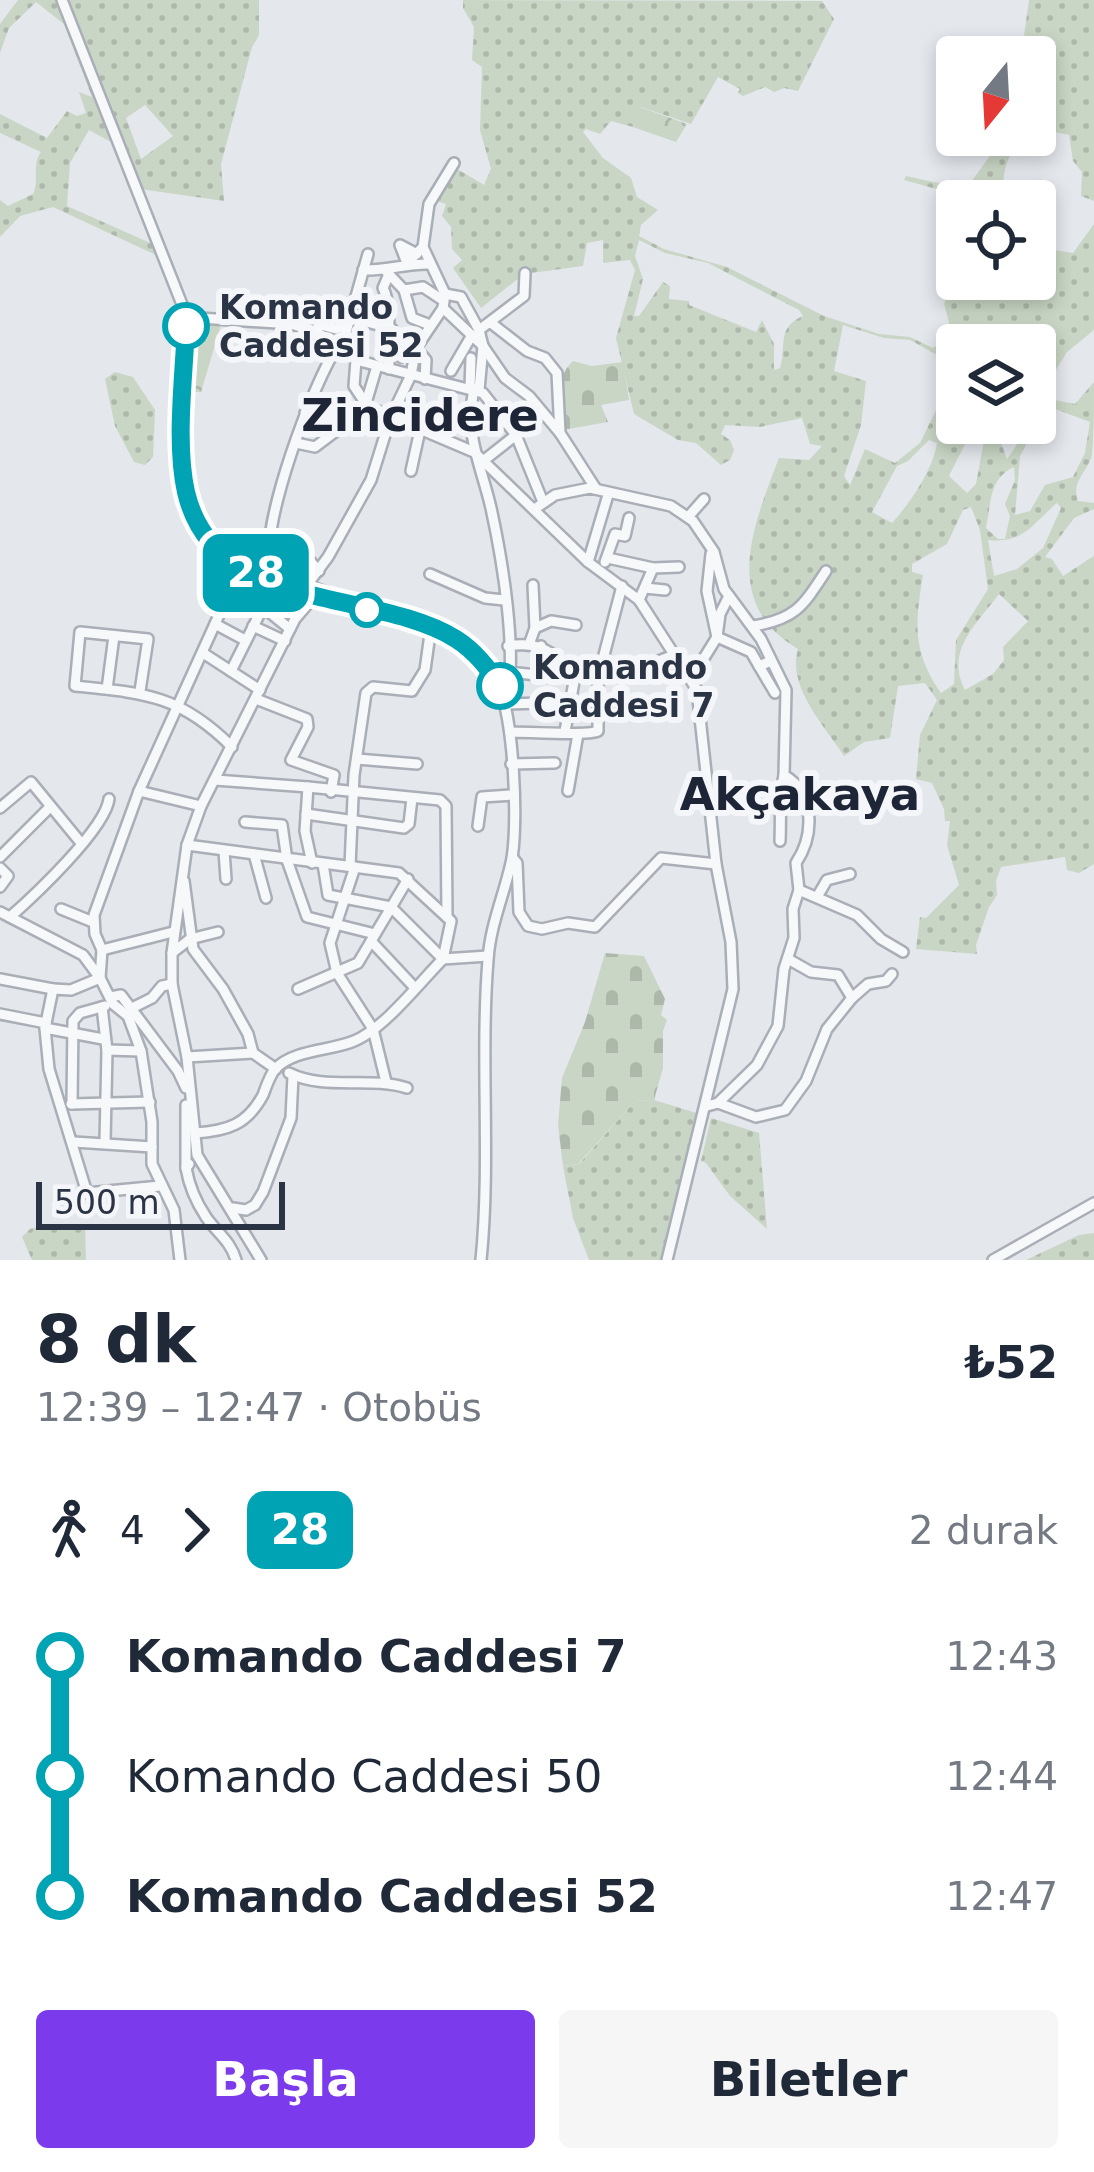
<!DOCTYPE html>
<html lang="tr">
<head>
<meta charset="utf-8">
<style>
  :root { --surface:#fff; --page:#f6f6f7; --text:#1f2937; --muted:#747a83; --accent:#7c3aed }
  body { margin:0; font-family:"DejaVu Sans",sans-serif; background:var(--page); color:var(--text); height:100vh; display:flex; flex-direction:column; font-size:45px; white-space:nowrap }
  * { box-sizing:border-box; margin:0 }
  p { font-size:39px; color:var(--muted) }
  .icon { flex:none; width:66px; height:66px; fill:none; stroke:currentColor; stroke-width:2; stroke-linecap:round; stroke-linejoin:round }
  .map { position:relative; height:1260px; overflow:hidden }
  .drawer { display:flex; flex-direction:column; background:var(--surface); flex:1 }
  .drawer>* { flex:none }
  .badge { padding:0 24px; border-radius:18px; font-size:42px; line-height:78px }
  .needle { width:78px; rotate:198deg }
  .buttons { position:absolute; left:936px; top:36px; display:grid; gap:24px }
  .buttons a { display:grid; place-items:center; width:120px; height:120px; border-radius:12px; background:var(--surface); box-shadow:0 6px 18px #0003; font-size:60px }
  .scale { position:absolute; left:36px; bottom:30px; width:249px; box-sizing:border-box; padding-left:12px; border:6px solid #2b3445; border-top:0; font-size:33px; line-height:42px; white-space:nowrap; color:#2b3445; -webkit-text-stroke:9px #f4f6f9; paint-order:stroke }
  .map>.badge { position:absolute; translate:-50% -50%; box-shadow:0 0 0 6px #fff }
  .legs { display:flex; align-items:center; gap:18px; height:132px; padding:0 36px; font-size:39px }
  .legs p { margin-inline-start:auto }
  .headline { display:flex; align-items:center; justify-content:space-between; height:204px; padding:0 36px }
  h1 { font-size:66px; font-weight:700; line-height:90px }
  .cta { display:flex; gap:24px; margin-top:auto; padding:24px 36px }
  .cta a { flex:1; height:138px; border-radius:12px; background:var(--accent); color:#fff; font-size:48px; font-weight:700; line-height:138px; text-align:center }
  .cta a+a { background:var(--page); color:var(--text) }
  ul { padding:0 36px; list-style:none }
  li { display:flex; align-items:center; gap:42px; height:120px; font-size:45px }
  li i { display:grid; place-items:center; width:18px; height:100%; margin:0 15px; background:currentColor }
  li i::after { content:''; width:30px; height:30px; margin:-15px; border:9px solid; border-radius:50%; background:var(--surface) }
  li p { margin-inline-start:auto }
  li:first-child i { background:linear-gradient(#0000 50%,currentColor 0) }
  li:last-child i { background:linear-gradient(currentColor 50%,#0000 0) }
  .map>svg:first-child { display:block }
  .grass { fill:url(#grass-dots); fill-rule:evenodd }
  .forest { fill:url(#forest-crowns) }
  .cemetery { fill:url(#cemetery-stones) }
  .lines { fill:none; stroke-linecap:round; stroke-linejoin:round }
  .minor-casing { stroke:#a9aeb7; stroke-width:14 }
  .minor { stroke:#f7f8fa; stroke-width:9 }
  .line-1-casing { stroke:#fff; stroke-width:27 }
  .line-1 { stroke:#00a3b4; stroke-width:18 }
  .stop-1-dot { fill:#fff; stroke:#00a3b4; stroke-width:6 }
  .labels { text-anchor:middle; stroke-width:12; stroke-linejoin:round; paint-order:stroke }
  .stop-label { font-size:33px; font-weight:bold; fill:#2b3445; stroke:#f4f6f9; text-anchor:start }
  .district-label { font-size:45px; font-weight:bold; fill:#1d2536; stroke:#f4f6f9 }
</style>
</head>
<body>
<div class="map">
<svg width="1094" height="1260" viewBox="0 0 1094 1260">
  <defs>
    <pattern id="grass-dots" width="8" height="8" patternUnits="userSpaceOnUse" patternTransform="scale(3)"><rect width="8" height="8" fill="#c9d6c5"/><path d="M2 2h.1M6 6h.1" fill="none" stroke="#adb8ab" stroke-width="1.8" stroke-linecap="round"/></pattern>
    <pattern id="forest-crowns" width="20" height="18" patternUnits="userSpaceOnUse" patternTransform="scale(3)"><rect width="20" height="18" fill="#c9d6c5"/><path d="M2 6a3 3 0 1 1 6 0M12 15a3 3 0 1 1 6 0" fill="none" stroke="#adb8ab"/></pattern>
    <pattern id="cemetery-stones" width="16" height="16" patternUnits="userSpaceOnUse" patternTransform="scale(3)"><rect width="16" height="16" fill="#c9d6c5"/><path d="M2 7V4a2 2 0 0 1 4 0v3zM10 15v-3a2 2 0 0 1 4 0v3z" fill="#adb8ab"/></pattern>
  </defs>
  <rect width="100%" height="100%" fill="#e4e7ec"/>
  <g class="grass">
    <path d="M18,0H259V35L252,47L221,164L224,201L133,188L111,142L89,130L70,163L67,206L157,246L158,256L53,207L20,216L0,237V200L8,206L33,194C40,180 31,166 41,152L0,133V114L47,138L67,111L77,116L86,113L79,92L92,97L64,24L36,2L9,28L0,53V24ZM145,105L173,136L141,159L126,118Z"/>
    <path d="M463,0L822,1L834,19L798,91L784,88L774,92L765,87L743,96L738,93L740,89L718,77L691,124L641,107L633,127L611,121L600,134L586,129L583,132L603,158L631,178L637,197L658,210L641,225L639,236L664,249L727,267L824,316L879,334L910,337L933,348L945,339L949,322L944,304L957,273V279H1035V247L1073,253L1094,224V330L1067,352L1039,397L1075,404L1094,382C1094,406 1094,432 1092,455C1087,473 1071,481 1078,501L1094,503V509L1074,518L1045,557L1052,559L1063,576L1094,556V864L1079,873L1067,870L1065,857L1001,867L996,881L997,895L989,907L976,945L977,954L916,949L920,917L926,918L959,885L947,845L950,821H945L944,809L932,783L916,779L920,735L937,700L925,683L898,686L890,738L864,742L844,756C824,725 787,687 798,649C720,603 753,526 779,458L809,460L822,446L810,444L802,418L760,427L725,425L721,434L730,440L734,450L730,460L721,465L696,443L678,440L634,414L616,338L635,270L630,260L603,263V240L587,243L583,266L524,274L481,308L453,268L462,260L452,249L451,227L442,216L446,204L430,199L447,163L484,185L491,169L480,130L482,67L472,60L474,27L463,8ZM639,240L665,253L708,263L799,310L803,316C776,328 787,345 780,368L774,370V344L762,320L756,332L689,305V301L669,299L670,286L663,282L639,316H634L643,279L635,256ZM843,325L884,338L910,340L957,366V345H1035V402L1045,404L1007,459L998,435L1005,423H957V395L941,400L920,443L895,463L865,449L850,485L844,476L861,425L866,381L834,371ZM1047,406L1090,422L1085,453L1073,477L1045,485L1030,511L1015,515L1020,456ZM971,432L985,435L976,484L967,493L949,476ZM929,440L937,443C933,470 910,503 892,523L872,512L897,466L908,461ZM1014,467L1015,480L1005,504L1010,516L1005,539H998L986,528C991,504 989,478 1014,467ZM1057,503L1061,508L1043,548L1017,569L994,576L988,540C1024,544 1032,524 1057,503ZM971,507L980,530L988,589L956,640L954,684L941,693C912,651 915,624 923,575L912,572V564L947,544L963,510ZM999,594L1028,621L1003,647L1004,660L993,674L965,690C944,650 978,623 999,594Z"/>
    <path d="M1029,0H1094V201L1081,196L1082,172L1073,161L1069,135L1046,130L1041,151L1017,145C1003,163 1002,180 1004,201H963L965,197L904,180L906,176L966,189L992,153L998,135H1035V57H1021Z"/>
    <polygon points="115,372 133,377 155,410 153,457 145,465 134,462 115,426 105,379"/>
    <polygon points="654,1100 703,1115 671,1218 664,1260 589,1260 573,1218 563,1166 579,1164 635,1101"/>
    <polygon points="711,1118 759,1133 767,1229 730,1196 706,1163 701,1161"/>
    <polygon points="43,1226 85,1226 86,1260 32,1260 22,1237 30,1229"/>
    <polygon points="1094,1233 1094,1260 1026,1260 1079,1235"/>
  </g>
  <g class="forest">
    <polygon points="640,107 687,124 676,142 633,127"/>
    <polygon points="190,317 223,318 201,392 192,392"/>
  </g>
  <g class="cemetery">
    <path d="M573,361L592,366L623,362L629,400L601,405L608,422L563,430C561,404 553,380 573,361Z"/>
    <polygon points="605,953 644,956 665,999 661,1015 667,1020 663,1031 663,1068 654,1100 635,1101 578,1164 563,1166 558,1125 562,1078 585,1022"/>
  </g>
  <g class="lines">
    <defs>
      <g id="minor">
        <path d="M62,0L183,307L186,322C185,371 175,449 187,495C224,638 434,570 497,683C514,712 519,829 511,863C504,895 490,926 488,960C480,1059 491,1160 481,1260"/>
        <polyline points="454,163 429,204 423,247 445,294 443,308 483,346 505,378 529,396 560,433"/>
        <polyline points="417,254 400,245 407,263 423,247"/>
        <path d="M363,270C387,271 407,263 430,264"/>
        <polyline points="386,271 404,290 412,318 430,325"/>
        <polyline points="404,290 423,287 441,299"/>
        <polyline points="445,294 461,297 479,330"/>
        <polyline points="185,317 291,324 314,331 349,350 356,360 354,386 368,407 474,452 588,562 639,600 697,690 716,864 731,942 733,989 667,1260"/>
        <polyline points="360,320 392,329 401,357"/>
        <polyline points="491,323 527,351 545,358 557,373 560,433 596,489"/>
        <polyline points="314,331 321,325 336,329 346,326"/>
        <polyline points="342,346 368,254"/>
        <polyline points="416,348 426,360 425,379"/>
        <polyline points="353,353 364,305 390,308"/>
        <polyline points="356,360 483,393 516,435 543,502"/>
        <path d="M389,369C388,348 392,304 383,288L389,274"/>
        <polyline points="451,371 472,335"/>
        <polyline points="470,388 471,358"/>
        <path d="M474,389C464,434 481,465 491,508C503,563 517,649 507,704L572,702"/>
        <polyline points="479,390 483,346 479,330 524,296 525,273"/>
        <polyline points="366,403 377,366"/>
        <polyline points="305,413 350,420"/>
        <polyline points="296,443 315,447 368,407"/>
        <polyline points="483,461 516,435"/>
        <polyline points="411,471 420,430"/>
        <path d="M536,508L555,495L590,488L671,506L693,521L714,552L724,589L761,639L786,690L784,775C816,794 814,836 796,863L799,890L793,909L794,938L784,969L778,1026L757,1065L718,1103L707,1106"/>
        <polyline points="688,517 704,499"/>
        <polyline points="711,554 707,591 717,637 751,652 759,666 771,661"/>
        <polyline points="608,558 653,568 679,567"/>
        <polyline points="588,562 608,495"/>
        <polyline points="605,562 615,534 625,536 629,518"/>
        <polyline points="213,570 212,586 263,607 290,629"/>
        <path d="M319,571L302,552L290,575L270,571C259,527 313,382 339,344"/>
        <polyline points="430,574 485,598 504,600"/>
        <polyline points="276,578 307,585"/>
        <polyline points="307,585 328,557 371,480 390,419 411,375 416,348 443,308"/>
        <polyline points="307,585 354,602"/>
        <polyline points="645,588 665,590"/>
        <polyline points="639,600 653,568"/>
        <polyline points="215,624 245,640"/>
        <polyline points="253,626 285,641"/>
        <path d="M753,626C796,619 803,606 826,571"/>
        <polyline points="535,628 551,621 576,625"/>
        <polyline points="530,642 535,628 533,585"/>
        <path d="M508,646C559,637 561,678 602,677C625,677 653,662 675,655"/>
        <polyline points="203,653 260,690"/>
        <polyline points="759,666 775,693"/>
        <polyline points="231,671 263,607"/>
        <polyline points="508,672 537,675 541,646"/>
        <polyline points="691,679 717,637 720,614 729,596"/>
        <polyline points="107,689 114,636"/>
        <path d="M140,691L148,639L80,632L75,686C145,693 180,695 232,747"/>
        <polyline points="256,699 307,719 308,727 291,760 334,775 331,792"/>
        <polyline points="565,731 576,671"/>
        <path d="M510,732C528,732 588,736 598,731V678L622,586"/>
        <polyline points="357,759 417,764"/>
        <polyline points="511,764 555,763"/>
        <polyline points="215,780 308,787"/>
        <polyline points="139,791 201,806"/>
        <polyline points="568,791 578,734"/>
        <polyline points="0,808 31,782 81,843"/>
        <polyline points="306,814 404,828 409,824 412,798"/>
        <polyline points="245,822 282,825 287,860 307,917 375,934"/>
        <polyline points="478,826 482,797 512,795"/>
        <path d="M780,841C781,818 779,798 784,775"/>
        <polyline points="187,845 399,873 451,921 443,959"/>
        <polyline points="224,851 226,879"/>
        <polyline points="254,854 266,898"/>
        <polyline points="0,857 50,807"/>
        <polyline points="513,858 517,863 519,912 528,926 542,929 568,923 595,927 661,858 716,864"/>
        <polyline points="312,863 305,831 308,787 440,800 446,806 447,917"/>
        <polyline points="323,864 328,895 391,907 443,959"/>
        <polyline points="350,866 354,775 366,693 373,687 412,691 425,670 431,627"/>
        <polyline points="355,867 330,943 337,973 373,1029 386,1082"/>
        <polyline points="0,868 8,876 0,887"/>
        <polyline points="184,881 193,949 223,989 248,1034 253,1053 276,1069"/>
        <polyline points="799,890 857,915 881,939 903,952"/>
        <polyline points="817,897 827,880 850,874"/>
        <polyline points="61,909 93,922"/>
        <polyline points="0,912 83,955 100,978 71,990 53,989 45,1028 49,1069 87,1193 160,1186"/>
        <path d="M10,917C35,895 105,829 109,799"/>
        <polyline points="173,932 102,950 95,934 94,915 139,791 229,593"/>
        <polyline points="371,941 415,988"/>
        <polyline points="102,950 100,978 113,1004 128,1016 141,1051 152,1122 152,1164 174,1210 180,1260"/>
        <polyline points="172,953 190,939 218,932"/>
        <polyline points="788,959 811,972 838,975 852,998 868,984 886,981 892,974"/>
        <polyline points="0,979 53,989"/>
        <polyline points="298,989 358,963 408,879"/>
        <polyline points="110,997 121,995 178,1071 186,1088"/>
        <polyline points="102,1007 107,1050 105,1142"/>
        <polyline points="134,1007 152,998 162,986 172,984"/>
        <polyline points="0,1014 46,1023"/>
        <polyline points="45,1028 103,1039"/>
        <polyline points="107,1050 141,1051"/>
        <polyline points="187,1057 253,1053"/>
        <path d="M289,1073C326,1091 369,1076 407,1088"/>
        <polyline points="718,1103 756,1117 785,1110 806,1081 827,1029 852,998"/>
        <polyline points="71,1104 150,1102"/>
        <polyline points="72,1104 73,1021 80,1013 105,1006"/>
        <path d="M195,1133C227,1131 247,1125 263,1095C266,1087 270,1075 275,1069C294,1049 331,1051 354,1041C384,1029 420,982 443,959L488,956"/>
        <polyline points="74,1142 152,1147"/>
        <path d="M189,1164L186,1168C189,1185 196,1202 206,1217C217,1233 230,1240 236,1260"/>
        <polyline points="186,1168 186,1105"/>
        <polyline points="233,1208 246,1210 255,1205 263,1192 291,1118 293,1076"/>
        <polyline points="261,1260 197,1155 187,1057 172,984 172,953 187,845 201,806 295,619 312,599"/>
        <polyline points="993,1260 1094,1203"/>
      </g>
    </defs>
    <use href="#minor" class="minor-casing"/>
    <use href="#minor" class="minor"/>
  </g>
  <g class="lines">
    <defs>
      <path id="line-1" d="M186,326C184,376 175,443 186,492C214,614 374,588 456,639C475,651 488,668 500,686"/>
    </defs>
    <use href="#line-1" class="line-1-casing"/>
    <use href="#line-1" class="line-1"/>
  </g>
  <g class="stop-1-dot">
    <circle cx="186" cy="326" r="21"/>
    <circle cx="367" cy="610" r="15"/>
    <circle cx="500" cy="686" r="21"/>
  </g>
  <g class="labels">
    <g class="stop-label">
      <text x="219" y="319">Komando<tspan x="219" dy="38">Caddesi 52</tspan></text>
      <text x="533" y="679">Komando<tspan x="533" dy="38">Caddesi 7</tspan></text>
    </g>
    <g class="district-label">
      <text x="420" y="431">Zincidere</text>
      <text x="800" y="810">Akçakaya</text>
    </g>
  </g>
</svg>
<div class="buttons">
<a><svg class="needle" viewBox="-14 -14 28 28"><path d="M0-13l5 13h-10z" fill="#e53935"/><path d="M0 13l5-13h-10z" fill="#747a83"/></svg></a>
<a><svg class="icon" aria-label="locate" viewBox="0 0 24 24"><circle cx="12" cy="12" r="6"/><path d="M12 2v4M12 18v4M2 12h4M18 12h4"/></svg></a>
<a><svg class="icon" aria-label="layers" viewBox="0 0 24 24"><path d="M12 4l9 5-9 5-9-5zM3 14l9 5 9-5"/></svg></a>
</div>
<div class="scale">500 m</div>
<b class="badge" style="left:256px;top:573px;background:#00a3b4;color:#fff">28</b>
</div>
<section class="drawer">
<div class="headline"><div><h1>8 dk</h1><p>12:39 – 12:47 · Otobüs</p></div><b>₺52</b></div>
<div class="legs"><svg class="icon" aria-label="walk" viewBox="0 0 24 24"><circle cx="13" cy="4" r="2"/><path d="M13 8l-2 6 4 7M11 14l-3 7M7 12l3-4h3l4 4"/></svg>4<svg class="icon" aria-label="forward" viewBox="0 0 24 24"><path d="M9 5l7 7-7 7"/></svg><b class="badge" style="background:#00a3b4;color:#fff">28</b><p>2 durak</p></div>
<ul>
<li><i style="color:#00a3b4"></i><b>Komando Caddesi 7</b><p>12:43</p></li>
<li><i style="color:#00a3b4"></i><span>Komando Caddesi 50</span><p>12:44</p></li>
<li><i style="color:#00a3b4"></i><b>Komando Caddesi 52</b><p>12:47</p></li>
</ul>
<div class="cta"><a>Başla</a><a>Biletler</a></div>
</section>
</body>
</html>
